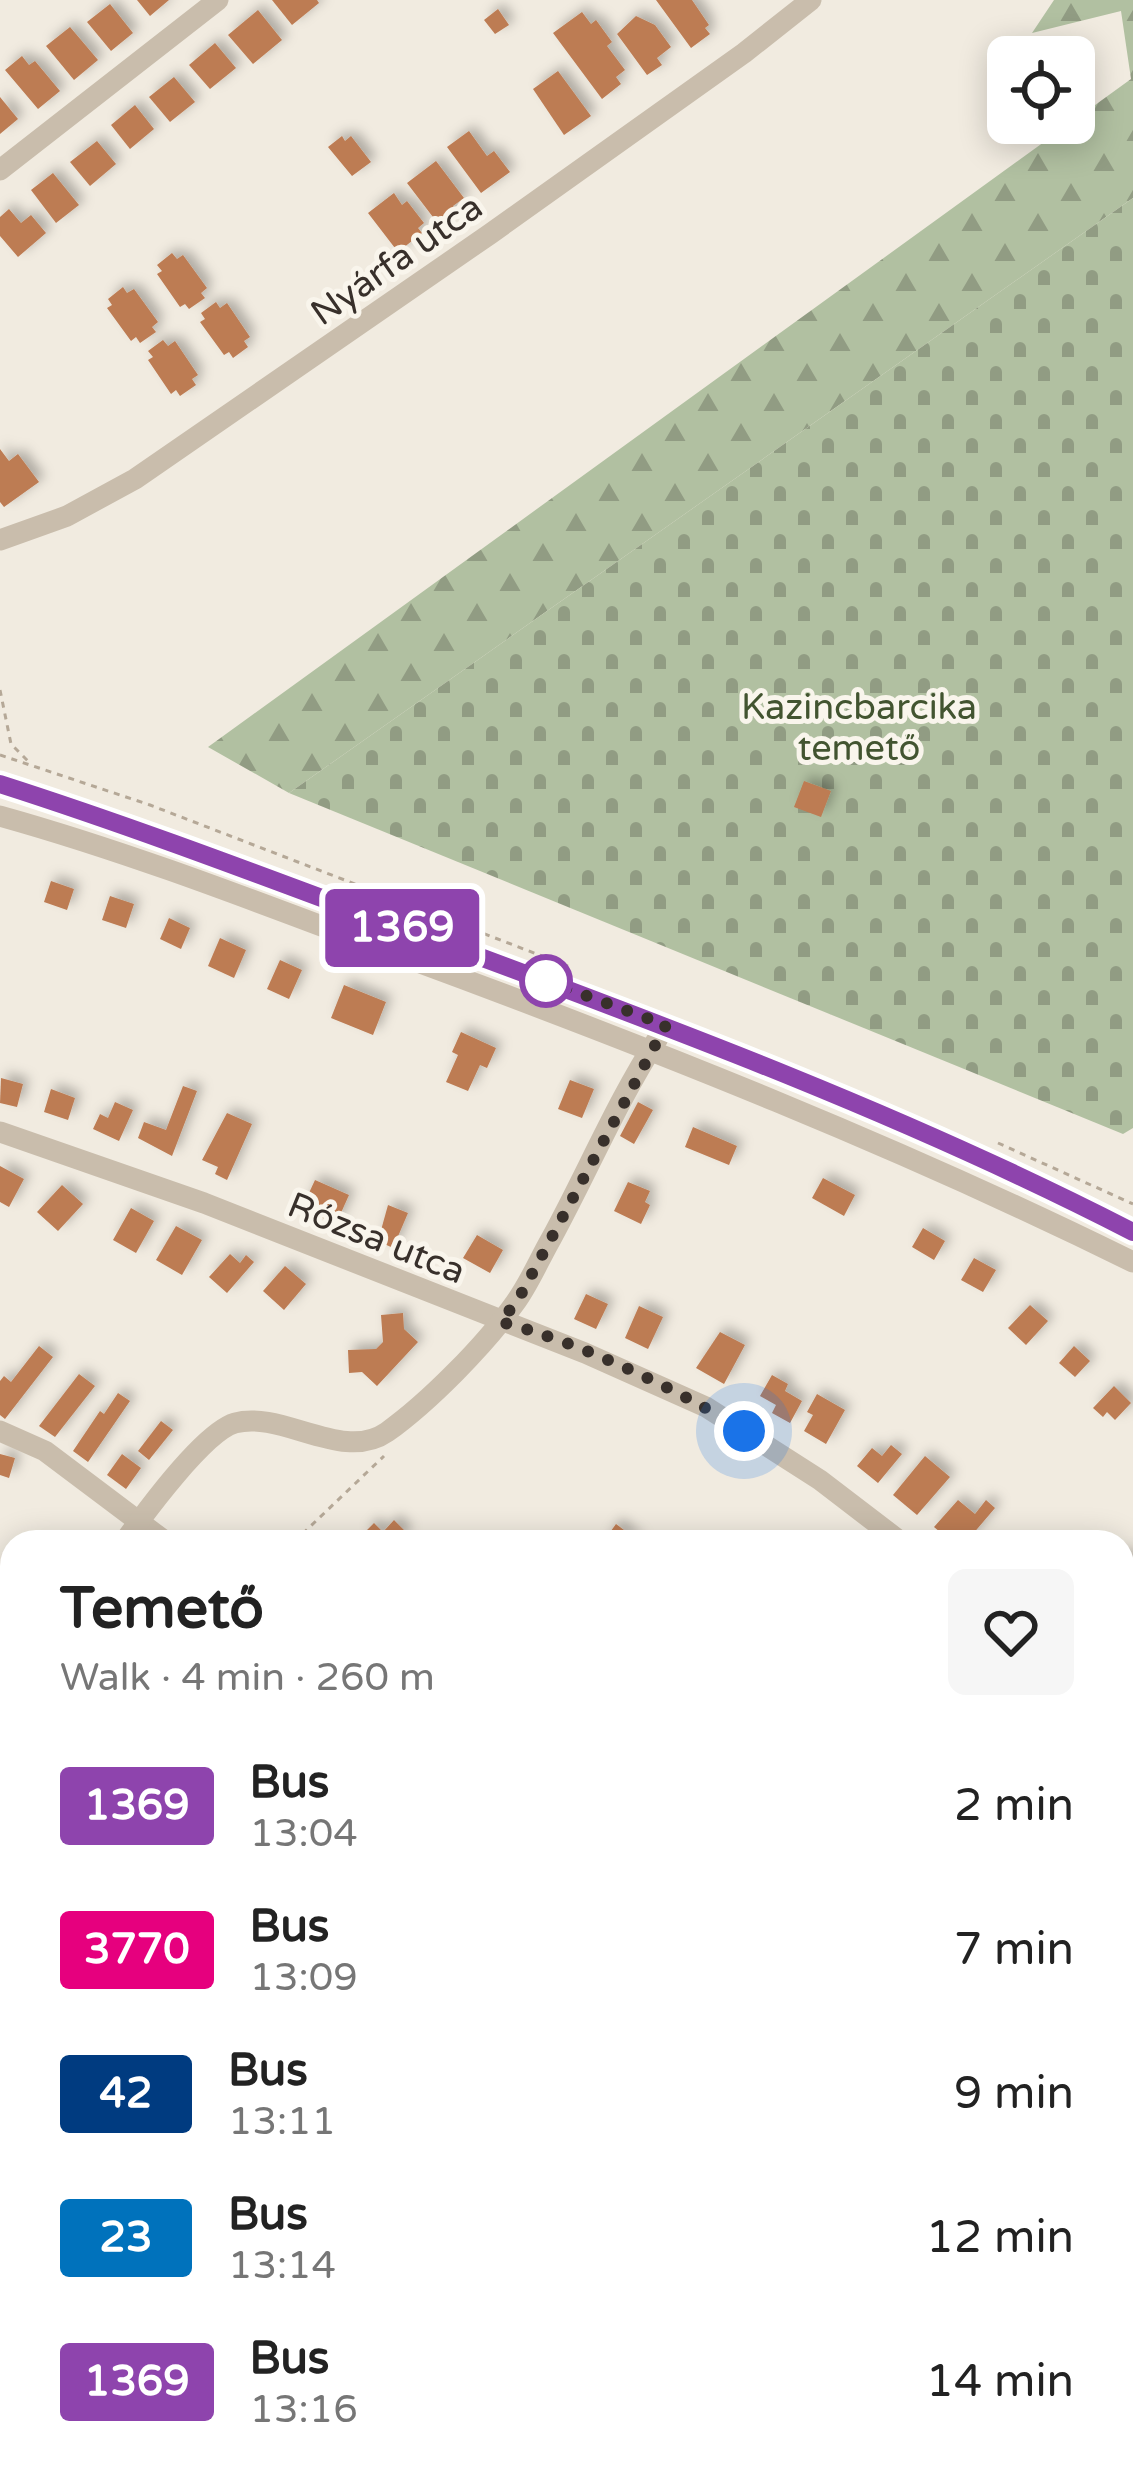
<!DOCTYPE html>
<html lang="en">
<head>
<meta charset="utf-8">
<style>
  :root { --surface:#fff; --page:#f6f6f6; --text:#222; --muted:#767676 }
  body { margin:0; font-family:"Varela Round",sans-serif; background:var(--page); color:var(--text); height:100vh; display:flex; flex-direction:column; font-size:45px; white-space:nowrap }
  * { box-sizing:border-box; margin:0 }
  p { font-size:39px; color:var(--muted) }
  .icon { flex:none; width:66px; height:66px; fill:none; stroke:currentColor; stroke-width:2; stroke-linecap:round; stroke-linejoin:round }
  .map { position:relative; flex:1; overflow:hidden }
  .sheet { position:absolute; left:0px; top:1530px; width:1134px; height:951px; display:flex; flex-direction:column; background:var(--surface); border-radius:36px 36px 0 0; box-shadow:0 6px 30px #0003 }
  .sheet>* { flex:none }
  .badge { padding:0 24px; border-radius:9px; font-size:42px; line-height:78px }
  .tools { position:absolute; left:987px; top:36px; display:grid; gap:24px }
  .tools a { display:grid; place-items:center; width:108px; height:108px; border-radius:18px; background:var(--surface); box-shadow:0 6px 30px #0003; font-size:60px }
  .you { position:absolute; width:60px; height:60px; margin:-30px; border:9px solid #fff; border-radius:50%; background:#1a73e8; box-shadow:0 0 0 18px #1a73e833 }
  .map>.badge { position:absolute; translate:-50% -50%; box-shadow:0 0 0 6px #fff }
  .round { display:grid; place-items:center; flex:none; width:126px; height:126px; border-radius:18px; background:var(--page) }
  .head { display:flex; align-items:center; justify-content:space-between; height:204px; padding:0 60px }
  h1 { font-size:57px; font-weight:700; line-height:90px }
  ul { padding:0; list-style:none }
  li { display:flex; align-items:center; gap:36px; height:144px; padding:0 60px }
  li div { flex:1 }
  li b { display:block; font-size:45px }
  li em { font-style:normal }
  li .badge { min-width:132px; font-weight:700; text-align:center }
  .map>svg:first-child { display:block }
  .green { fill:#b1c0a1 }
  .forest { fill:url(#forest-firs) }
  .cemetery { fill:url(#cemetery-stones) }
  .park { fill:url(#park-dots) }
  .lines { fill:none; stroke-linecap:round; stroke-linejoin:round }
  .stream { stroke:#81a5ac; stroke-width:6 }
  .building { fill:#bd7b52; filter:url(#shadow) }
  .path { stroke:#b5a897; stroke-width:3; stroke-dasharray:6 6; stroke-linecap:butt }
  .service { stroke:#c9bdac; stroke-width:10 }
  .minor { stroke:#c9bdac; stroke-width:21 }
  .primary { stroke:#786a5d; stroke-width:30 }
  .line-casing { stroke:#fff; stroke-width:27 }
  .line { stroke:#8e44ad; stroke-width:18 }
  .walk { stroke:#38302b; stroke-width:12; stroke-dasharray:0 21.6 }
  .stop-dot { fill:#fff; stroke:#8e44ad; stroke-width:6 }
  .labels { text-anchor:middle; stroke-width:10; stroke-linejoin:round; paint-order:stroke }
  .street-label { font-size:36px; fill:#38302b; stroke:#f9f5ec }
  .park-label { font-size:36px; fill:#425430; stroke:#f9f5ec }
</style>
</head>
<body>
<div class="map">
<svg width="1133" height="2480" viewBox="0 0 1133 2480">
  <defs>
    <pattern id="forest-firs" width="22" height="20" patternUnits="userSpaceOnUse" patternTransform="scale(3)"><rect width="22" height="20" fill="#b1c0a1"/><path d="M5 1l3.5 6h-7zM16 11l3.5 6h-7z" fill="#919c83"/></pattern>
    <pattern id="cemetery-stones" width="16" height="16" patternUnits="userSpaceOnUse" patternTransform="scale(3)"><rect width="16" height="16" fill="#b1c0a1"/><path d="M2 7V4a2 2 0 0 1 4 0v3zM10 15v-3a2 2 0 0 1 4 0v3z" fill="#919c83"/></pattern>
    <pattern id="park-dots" width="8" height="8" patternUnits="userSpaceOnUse" patternTransform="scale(3)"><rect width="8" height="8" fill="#b1c0a1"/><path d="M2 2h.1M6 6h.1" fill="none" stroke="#919c83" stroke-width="1.8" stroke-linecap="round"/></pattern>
    <filter id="shadow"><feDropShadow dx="6" dy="-6" stdDeviation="6" flood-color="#0004"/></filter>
  </defs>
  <rect width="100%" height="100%" fill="#f1ebe0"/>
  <g class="green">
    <polygon points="209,2469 351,2469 365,2480 222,2480"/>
    <polygon points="803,2469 887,2469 875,2480 791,2480"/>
  </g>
  <polygon class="forest" points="1054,0 1133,0 1133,198 289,793 208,747 1131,79 1121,11 1032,33"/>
  <polygon class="cemetery" points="1133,198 1133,1128 1123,1134 289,793"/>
  <polygon class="park" points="0,1896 12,1906 12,2085 0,2075"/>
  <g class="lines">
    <g class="stream">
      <polyline points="1122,1915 1133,1897"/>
      <polyline points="836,2480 847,2469"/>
    </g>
  </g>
  <g class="building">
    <polygon points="137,0 169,0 150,16"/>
    <polygon points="272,0 317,0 319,3 292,25"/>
    <polygon points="656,0 692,0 709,25 705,28 710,34 691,48"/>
    <polygon points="110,4 133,33 111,51 87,22"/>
    <polygon points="498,9 509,25 495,34 484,20"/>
    <polygon points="258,10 282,40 253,64 228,35"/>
    <polygon points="582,12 591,24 596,20 612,42 607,46 625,70 616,77 621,84 602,99 553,33"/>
    <polygon points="636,16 655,25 671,47 657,58 662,65 647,75 617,34"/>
    <polygon points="70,27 98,60 74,80 46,46"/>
    <polygon points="215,43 236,68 210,89 189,65"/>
    <polygon points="22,56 29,65 35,61 60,91 38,109 5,70"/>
    <polygon points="558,71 591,116 564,135 533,89"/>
    <polygon points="174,77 195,102 170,122 149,97"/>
    <polygon points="0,97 18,119 0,134"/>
    <polygon points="135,105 154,129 130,149 111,125"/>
    <polygon points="469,131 487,156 494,151 510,172 481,193 447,147"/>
    <polygon points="342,136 345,141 351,136 371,162 352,176 328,147"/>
    <polygon points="97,141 116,164 90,186 70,162"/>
    <polygon points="436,161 464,198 453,206 457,211 439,225 407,183"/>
    <polygon points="53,173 79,205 56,223 31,190"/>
    <polygon points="394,193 402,205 407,201 424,223 418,228 422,233 398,252 368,213"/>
    <polygon points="9,209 21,223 31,215 46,233 18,257 0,236 0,217"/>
    <polygon points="172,253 177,259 183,255 207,288 201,293 205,298 189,309 185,304 180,307 157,274 162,271 157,265"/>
    <polygon points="123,287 127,293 134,289 158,322 152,327 156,332 140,343 136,337 131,341 107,308 112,305 108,299"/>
    <polygon points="216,302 220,308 227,303 250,337 244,341 248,347 233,358 229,352 224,355 200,322 205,319 201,313"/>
    <polygon points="163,340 168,346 175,341 198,375 192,379 196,385 180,396 176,390 171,394 148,360 153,357 148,351"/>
    <polygon points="0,449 9,461 18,454 39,482 4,507 0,502"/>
    <polygon points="804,781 831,791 821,817 794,807"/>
    <polygon points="51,881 74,889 67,910 44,902"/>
    <polygon points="110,896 134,904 126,928 102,920"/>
    <polygon points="169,918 190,928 181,949 160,939"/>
    <polygon points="220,938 246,950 234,978 208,966"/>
    <polygon points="280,960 302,970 289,999 267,989"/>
    <polygon points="344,985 386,1002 373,1035 331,1018"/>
    <polygon points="461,1032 496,1048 487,1068 480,1065 468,1091 446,1082 458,1055 452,1052"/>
    <polygon points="1,1078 23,1084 17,1107 0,1103"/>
    <polygon points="570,1080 594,1089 582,1118 558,1109"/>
    <polygon points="183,1086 197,1091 172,1156 138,1138 144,1122 166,1130"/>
    <polygon points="51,1089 75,1098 68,1120 44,1112"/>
    <polygon points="115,1102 133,1110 119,1141 93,1129 100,1114 108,1118"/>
    <polygon points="638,1102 653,1110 634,1144 620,1136"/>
    <polygon points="227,1113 252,1124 227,1180 215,1174 218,1167 202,1160"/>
    <polygon points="693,1127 737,1146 729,1165 685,1147"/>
    <polygon points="0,1166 24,1179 9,1207 0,1202"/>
    <polygon points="823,1178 855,1195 844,1216 812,1198"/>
    <polygon points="315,1180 349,1195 336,1224 302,1208"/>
    <polygon points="628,1182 650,1191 645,1202 650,1205 641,1224 614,1211"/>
    <polygon points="62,1185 83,1204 58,1231 37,1212"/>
    <polygon points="388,1205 408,1213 393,1248 378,1241"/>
    <polygon points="131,1208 154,1221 136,1253 113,1240"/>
    <polygon points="176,1226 202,1240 182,1275 156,1260"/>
    <polygon points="923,1228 945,1241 934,1260 912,1247"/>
    <polygon points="477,1235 503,1250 490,1273 463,1258"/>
    <polygon points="230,1254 240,1263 246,1255 254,1262 227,1293 209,1277"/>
    <polygon points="974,1258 996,1270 983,1292 961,1280"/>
    <polygon points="285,1266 306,1284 284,1310 263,1291"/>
    <polygon points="586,1294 608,1304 596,1329 574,1319"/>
    <polygon points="1030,1305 1048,1321 1026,1345 1008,1328"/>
    <polygon points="639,1306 663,1317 648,1349 625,1338"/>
    <polygon points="403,1313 404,1329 418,1342 377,1386 362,1372 349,1373 348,1350 376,1349 383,1342 381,1315"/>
    <polygon points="720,1332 745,1345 724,1384 696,1368"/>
    <polygon points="39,1346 53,1357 5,1419 0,1415 0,1381 4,1376 11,1382"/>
    <polygon points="1074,1346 1090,1361 1075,1377 1059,1363"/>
    <polygon points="79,1374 95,1386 55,1437 39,1426"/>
    <polygon points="772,1375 788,1384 785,1391 802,1401 790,1423 772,1413 776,1405 760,1396"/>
    <polygon points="1114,1386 1131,1403 1115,1420 1107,1412 1103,1417 1093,1408"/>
    <polygon points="118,1393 130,1401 88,1462 73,1451 100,1411 104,1414"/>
    <polygon points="817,1394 845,1410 826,1444 804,1431 813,1415 807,1412"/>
    <polygon points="161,1421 173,1430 149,1460 138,1451"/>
    <polygon points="891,1445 902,1454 878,1483 857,1466 872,1448 882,1456"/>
    <polygon points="0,1454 15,1458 9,1478 0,1475"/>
    <polygon points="122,1454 141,1468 126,1489 107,1475"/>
    <polygon points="925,1456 950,1477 917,1515 893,1495"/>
    <polygon points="958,1500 975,1514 986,1500 995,1508 966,1542 952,1542 934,1527"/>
    <polygon points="394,1520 407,1533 398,1542 371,1542 363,1534 374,1523 383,1532"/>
    <polygon points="616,1524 640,1542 603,1542"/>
    <polygon points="1125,1552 1133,1563 1133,1609 1122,1594 1122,1554"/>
    <polygon points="1133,1717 1133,1762 1122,1750 1122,1729"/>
    <polygon points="0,1856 12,1865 12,1905 0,1896"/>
    <polygon points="1125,1976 1133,1991 1133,2063 1122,2042 1122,1977"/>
    <polygon points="0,2075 12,2085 12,2125 0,2116"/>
    <polygon points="1133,2292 1133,2330 1122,2335 1122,2298"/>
    <polygon points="1122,2389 1133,2408 1133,2474 1127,2477 1122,2468"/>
    <polygon points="462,2469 527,2469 542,2480 476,2480"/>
    <polygon points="560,2469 604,2469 595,2480 551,2480"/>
    <polygon points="950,2469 1018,2469 997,2480 929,2480"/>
  </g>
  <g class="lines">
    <g class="path">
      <polyline points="0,690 11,744 30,763"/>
      <polyline points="0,755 150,805 573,968"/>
      <polyline points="998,1143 1133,1204"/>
      <polyline points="294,1542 384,1456"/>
      <polyline points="1122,1945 1133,1951"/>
      <polyline points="0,1963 12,1971"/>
      <polyline points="1122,2158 1133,2173"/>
      <polyline points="0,2227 12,2237"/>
      <polyline points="0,2331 12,2311"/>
    </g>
    <g class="service">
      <polyline points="717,2469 730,2480"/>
      <polyline points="900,2475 911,2469"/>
      <polyline points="750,2480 760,2469"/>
    </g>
    <g class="minor">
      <polyline points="0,170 218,0"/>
      <polyline points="0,540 67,516 135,479 490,234 744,53 811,0"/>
      <path d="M0,783C144,830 286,885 428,938C666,1025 907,1116 1133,1232"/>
      <path d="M0,816C140,855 275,909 412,960C656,1050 900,1147 1133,1262"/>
      <polyline points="0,1132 204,1203 585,1353 706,1407 820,1480 901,1542"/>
      <polyline points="0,1431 45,1451 166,1542"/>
      <path d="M124,1542C144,1514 204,1432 235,1423C282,1410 343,1463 387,1432C429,1402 485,1345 515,1303C529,1284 539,1260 551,1239C587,1173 617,1101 658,1038"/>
      <polyline points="1122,1711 1133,1701"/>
      <polyline points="0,1760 12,1724"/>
      <polyline points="0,1788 12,1801"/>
      <polyline points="0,2163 12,2173"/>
      <polyline points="1122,2273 1133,2267"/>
      <polyline points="1122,2359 1133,2378"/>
      <polyline points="391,2469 406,2480"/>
      <polyline points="1084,2469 1091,2480"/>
      <polyline points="638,2480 647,2469"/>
      <polyline points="1047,2480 1068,2469"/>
    </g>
    <g class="primary">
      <polyline points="0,2265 12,2275"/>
      <polyline points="237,2469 250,2480"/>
    </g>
  </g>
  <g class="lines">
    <defs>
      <path id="line" d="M0,784C147,831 291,887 437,941C672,1028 910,1117 1133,1232"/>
    </defs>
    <use href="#line" class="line-casing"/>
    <use href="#line" class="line"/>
    <path class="walk" d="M546,981L666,1025L518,1300L500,1322C572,1339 682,1391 744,1431"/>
  </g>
  <circle class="stop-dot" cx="546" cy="981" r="24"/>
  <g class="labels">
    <g class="street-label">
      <text transform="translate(396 259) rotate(-35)" y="13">Nyárfa utca</text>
      <text transform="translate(377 1237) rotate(22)" y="13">Rózsa utca</text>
    </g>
    <g class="park-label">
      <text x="859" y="719">Kazincbarcika<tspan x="859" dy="41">temető</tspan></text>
    </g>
  </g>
</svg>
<div class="tools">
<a><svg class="icon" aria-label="locate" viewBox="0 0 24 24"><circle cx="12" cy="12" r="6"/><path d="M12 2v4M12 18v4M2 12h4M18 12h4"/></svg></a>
</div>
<div class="you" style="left:744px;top:1431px"></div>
<b class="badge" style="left:402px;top:928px;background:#8e44ad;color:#fff">1369</b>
<section class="sheet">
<div class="head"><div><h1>Temető</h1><p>Walk · 4 min · 260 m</p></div><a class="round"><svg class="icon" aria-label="heart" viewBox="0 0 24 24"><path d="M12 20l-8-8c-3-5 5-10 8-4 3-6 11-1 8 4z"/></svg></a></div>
<ul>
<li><span class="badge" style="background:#8e44ad;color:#fff">1369</span><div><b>Bus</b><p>13:04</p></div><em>2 min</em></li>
<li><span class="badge" style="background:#e6007e;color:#fff">3770</span><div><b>Bus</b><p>13:09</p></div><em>7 min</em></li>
<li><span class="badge" style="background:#003b80;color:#fff">42</span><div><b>Bus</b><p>13:11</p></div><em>9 min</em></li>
<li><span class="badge" style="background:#0072bc;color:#fff">23</span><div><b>Bus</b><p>13:14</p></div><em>12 min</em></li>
<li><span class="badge" style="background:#8e44ad;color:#fff">1369</span><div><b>Bus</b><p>13:16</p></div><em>14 min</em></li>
</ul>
</section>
</div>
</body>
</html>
